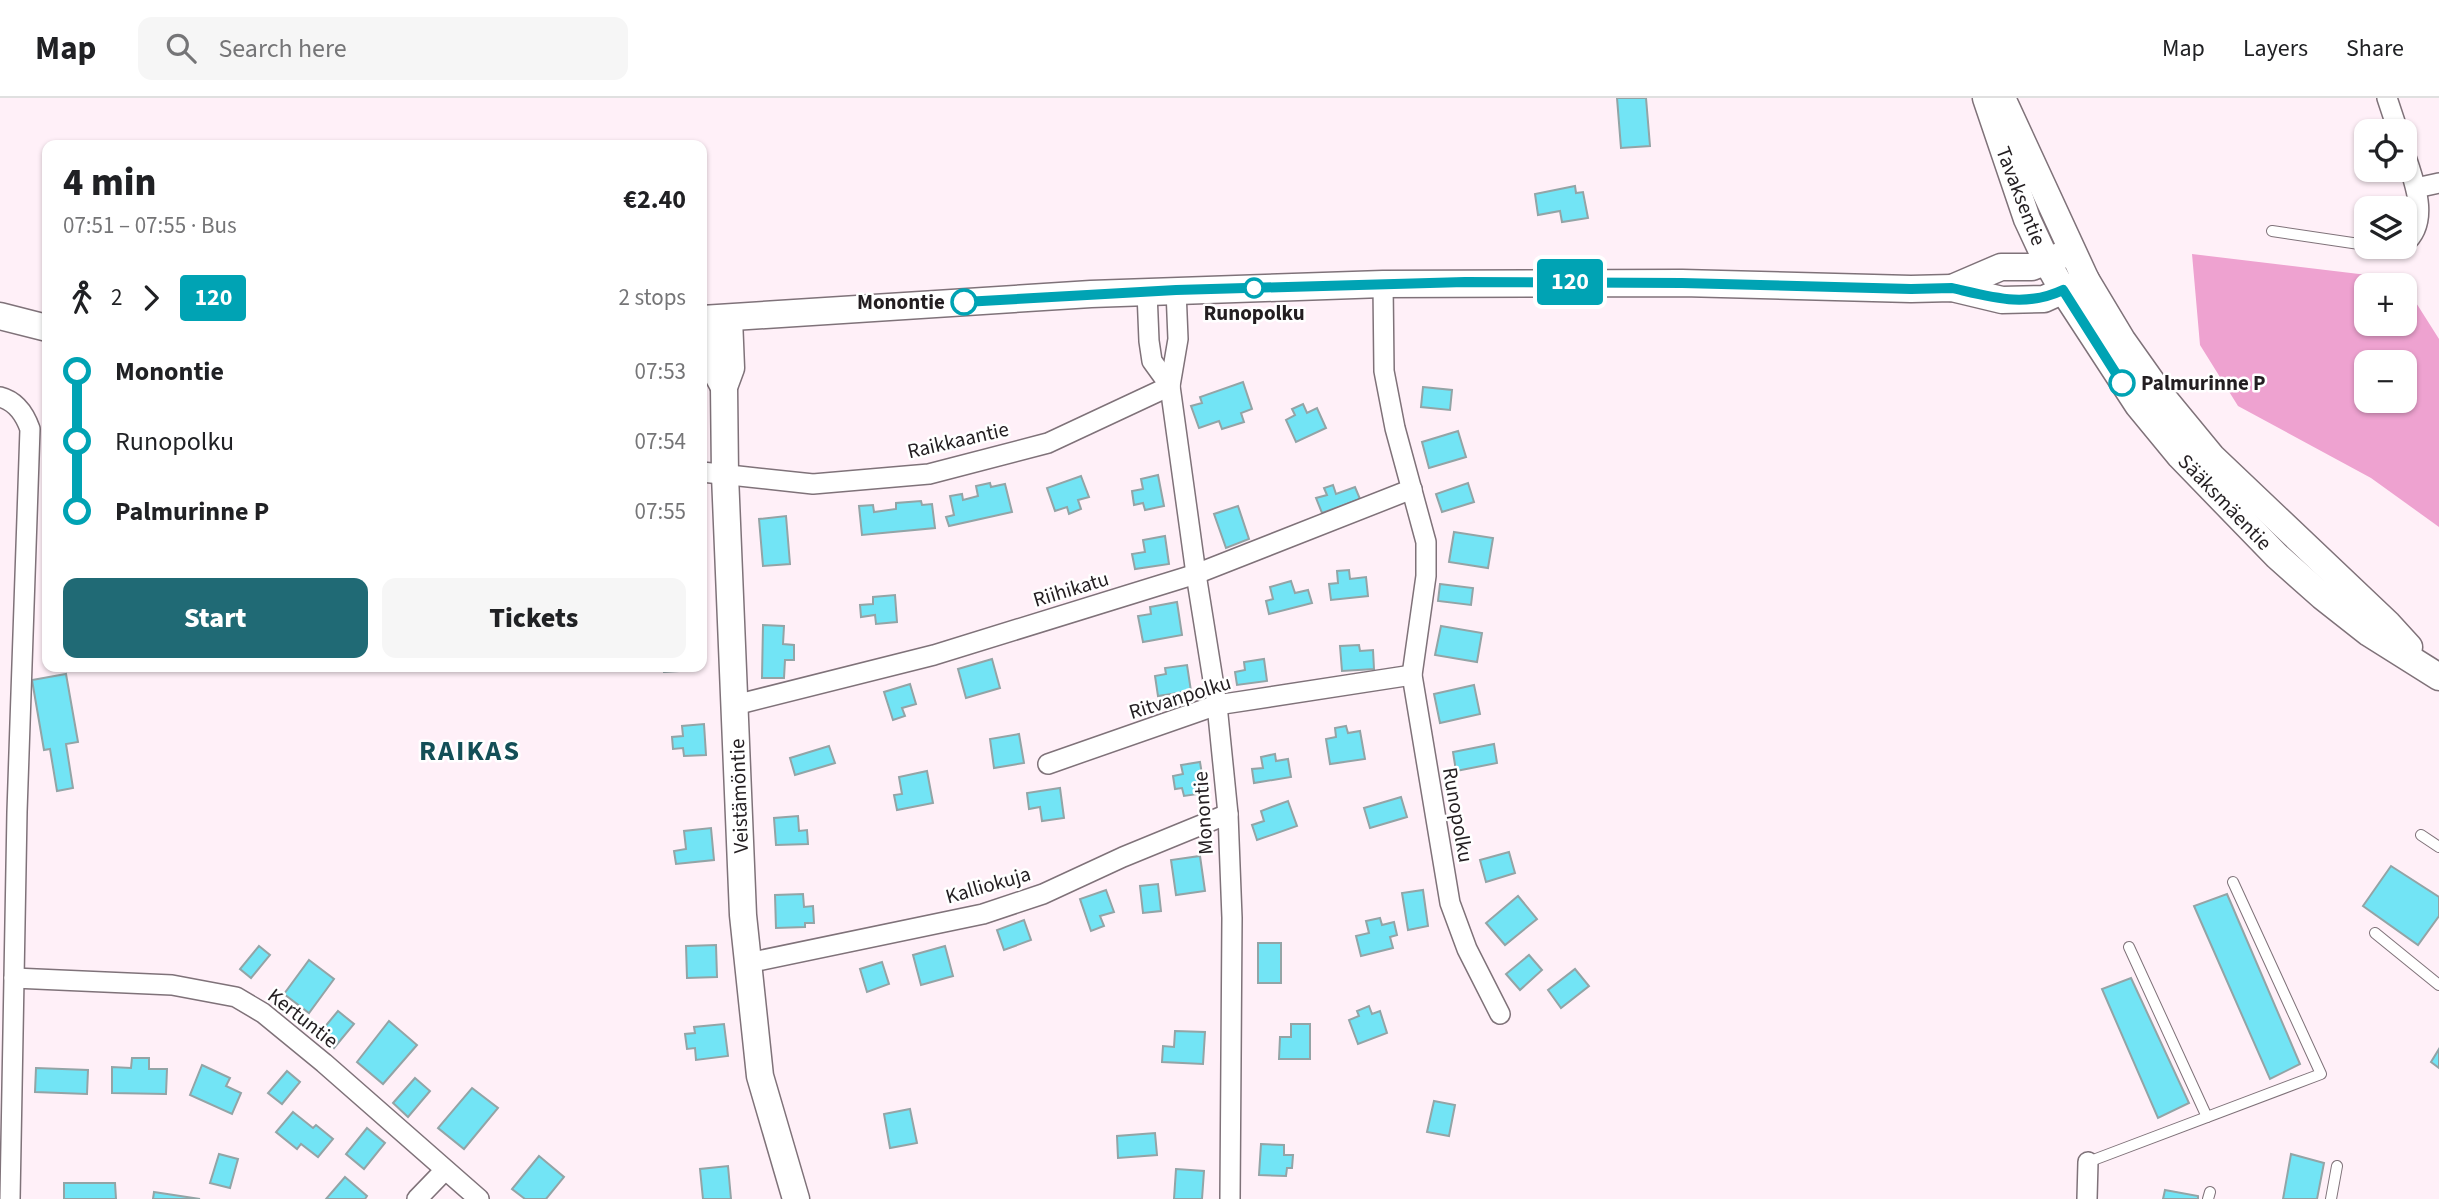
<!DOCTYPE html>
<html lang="en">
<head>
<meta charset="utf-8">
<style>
  :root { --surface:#fff; --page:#f6f6f6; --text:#202124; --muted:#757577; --line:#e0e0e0; --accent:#206a75 }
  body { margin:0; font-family:"Source Sans 3",sans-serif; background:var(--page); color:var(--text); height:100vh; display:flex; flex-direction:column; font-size:26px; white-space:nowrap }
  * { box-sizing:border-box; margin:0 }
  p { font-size:23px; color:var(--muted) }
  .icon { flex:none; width:38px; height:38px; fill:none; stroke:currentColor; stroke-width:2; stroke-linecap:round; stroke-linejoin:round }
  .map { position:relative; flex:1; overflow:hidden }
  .details { position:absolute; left:42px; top:42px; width:665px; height:532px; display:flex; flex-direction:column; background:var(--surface); border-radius:14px; box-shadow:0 2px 5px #0004 }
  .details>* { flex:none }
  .badge { padding:0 14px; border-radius:5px; font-size:24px; line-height:46px }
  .tools { position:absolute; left:2354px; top:21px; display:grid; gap:14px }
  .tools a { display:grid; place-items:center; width:63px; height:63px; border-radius:14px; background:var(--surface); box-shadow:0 2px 5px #0004; font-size:35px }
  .map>.badge { position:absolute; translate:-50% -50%; box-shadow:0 0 0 4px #fff }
  .legs { display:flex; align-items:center; gap:10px; height:77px; padding:0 21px; font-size:23px }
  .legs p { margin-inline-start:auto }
  .headline { display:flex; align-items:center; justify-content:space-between; height:119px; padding:0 21px }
  h1 { font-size:38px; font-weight:800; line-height:52px }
  .cta { display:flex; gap:14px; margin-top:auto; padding:14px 21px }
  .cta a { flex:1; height:80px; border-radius:14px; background:var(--accent); color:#fff; font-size:28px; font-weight:800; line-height:80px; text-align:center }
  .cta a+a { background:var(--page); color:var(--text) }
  ul { padding:0 21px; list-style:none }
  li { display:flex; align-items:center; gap:24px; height:70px; font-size:26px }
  li i { display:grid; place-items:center; width:10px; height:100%; margin:0 9px; background:currentColor }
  li i::after { content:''; width:18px; height:18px; margin:-9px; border:5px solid; border-radius:50%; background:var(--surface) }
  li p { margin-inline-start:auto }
  li:first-child i { background:linear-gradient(#0000 50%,currentColor 0) }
  li:last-child i { background:linear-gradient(currentColor 50%,#0000 0) }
  header { display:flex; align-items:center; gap:42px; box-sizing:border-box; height:98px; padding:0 35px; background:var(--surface); border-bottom:2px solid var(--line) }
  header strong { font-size:33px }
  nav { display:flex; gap:38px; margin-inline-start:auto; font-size:24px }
  .search { width:490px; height:63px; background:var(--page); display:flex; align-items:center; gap:18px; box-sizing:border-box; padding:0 24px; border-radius:14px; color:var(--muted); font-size:26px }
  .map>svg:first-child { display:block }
  .forest { fill:#eea2d0; fill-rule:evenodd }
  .building { fill:#72e4f5; stroke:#93a4a6; stroke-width:2 }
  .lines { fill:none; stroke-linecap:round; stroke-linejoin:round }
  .lane-casing { stroke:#7f7279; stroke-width:12 }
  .street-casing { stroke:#7f7279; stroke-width:22 }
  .secondary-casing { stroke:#7f7279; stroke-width:29 }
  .lane { stroke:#fff; stroke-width:10 }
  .street { stroke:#fff; stroke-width:19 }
  .secondary { stroke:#fff; stroke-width:26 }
  .line-1-casing { stroke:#fff; stroke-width:16 }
  .line-1 { stroke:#00a3b4; stroke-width:10 }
  .stop-1-dot { fill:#fff; stroke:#00a3b4; stroke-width:3.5 }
  .labels { text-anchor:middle; stroke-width:5; stroke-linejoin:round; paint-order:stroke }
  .street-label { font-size:21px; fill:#231e21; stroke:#fff }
  .stop-label { font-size:21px; font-weight:bold; fill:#231e21; stroke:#fff; text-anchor:end }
  .district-label { font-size:28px; font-weight:bold; letter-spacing:2px; fill:#134f57; stroke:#fff }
</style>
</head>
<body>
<header>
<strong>Map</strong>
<div class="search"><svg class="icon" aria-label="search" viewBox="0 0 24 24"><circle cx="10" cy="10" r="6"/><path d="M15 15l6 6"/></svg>Search here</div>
<nav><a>Map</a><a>Layers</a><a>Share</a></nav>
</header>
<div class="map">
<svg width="2439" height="1101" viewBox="0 0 2439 1101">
  <rect width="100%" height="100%" fill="#fff0f8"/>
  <path class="forest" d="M2192,156L2401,181L2439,241V429L2371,380L2238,308L2200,247ZM2366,187H2404V226H2366ZM2366,264H2404V303H2366Z"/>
  <g class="building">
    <polygon points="1617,0 1646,0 1650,48 1621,50"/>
    <polygon points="1575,88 1576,95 1583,94 1588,120 1562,124 1560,113 1538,117 1535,96"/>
    <polygon points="1243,284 1252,311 1241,315 1244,324 1222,331 1219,323 1199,330 1191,308 1202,305 1200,299"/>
    <polygon points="1423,289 1452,292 1450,312 1421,309"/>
    <polygon points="1303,306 1307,315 1317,310 1326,330 1296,344 1286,322 1295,317 1292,311"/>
    <polygon points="1458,333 1466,359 1429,370 1422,344"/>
    <polygon points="1158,377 1164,408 1145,412 1143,405 1134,407 1132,393 1143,391 1141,381"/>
    <polygon points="1081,378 1089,399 1078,402 1081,411 1069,416 1067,409 1055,413 1047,390"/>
    <polygon points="990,385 991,389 1005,386 1012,414 949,428 946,419 954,417 950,398 962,396 963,402 978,398 976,388"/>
    <polygon points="1468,385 1474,404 1442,414 1436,396"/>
    <polygon points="1333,387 1336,396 1355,389 1360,401 1322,415 1316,400 1327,397 1324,390"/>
    <polygon points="921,403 922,407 932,406 935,430 862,437 859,408 873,407 874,414 896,411 896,405"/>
    <polygon points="1238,408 1249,441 1226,450 1214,416"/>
    <polygon points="786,418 790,466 763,468 759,421"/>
    <polygon points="1454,434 1493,440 1488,470 1449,464"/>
    <polygon points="1165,438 1169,466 1135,471 1132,456 1145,454 1143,442"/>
    <polygon points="1349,472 1350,481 1366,479 1368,498 1331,502 1329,486 1338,485 1337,473"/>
    <polygon points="1291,483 1295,495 1308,492 1312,505 1269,516 1266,503 1273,501 1270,489"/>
    <polygon points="1440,486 1473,490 1471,507 1438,503"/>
    <polygon points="895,497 897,524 876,526 875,517 861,519 860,507 873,506 873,499"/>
    <polygon points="1177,504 1182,537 1143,544 1138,518 1151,516 1150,509"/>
    <polygon points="763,527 784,528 783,546 794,547 794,562 785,562 784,580 762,580"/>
    <polygon points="1441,528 1482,535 1477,564 1435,557"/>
    <polygon points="1359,547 1360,553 1373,552 1374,571 1342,573 1340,548"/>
    <polygon points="992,561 1000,590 966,600 958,571"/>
    <polygon points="1264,561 1267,583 1237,587 1235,574 1245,572 1244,564"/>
    <polygon points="1187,567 1191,593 1158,598 1155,578 1166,576 1165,570"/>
    <polygon points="663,569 693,569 694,572 664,574"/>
    <polygon points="66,576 78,644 66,646 73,690 57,693 50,651 44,652 32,582"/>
    <polygon points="910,586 916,606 902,610 905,618 893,622 884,594"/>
    <polygon points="1474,587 1480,616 1440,625 1434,596"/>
    <polygon points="704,626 706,657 684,658 683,650 673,651 672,639 683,638 682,628"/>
    <polygon points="1346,628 1348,635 1360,633 1365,661 1330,666 1326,641 1336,639 1335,630"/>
    <polygon points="1019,636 1024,665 994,670 990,641"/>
    <polygon points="1494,646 1497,665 1456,673 1453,654"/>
    <polygon points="829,648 835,665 795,677 790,660"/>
    <polygon points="1275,656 1276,663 1288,661 1291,679 1254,685 1252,671 1263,670 1261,659"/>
    <polygon points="1200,664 1205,695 1184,698 1182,690 1175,691 1173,678 1183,676 1181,667"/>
    <polygon points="927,673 933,705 897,712 894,697 902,696 899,679"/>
    <polygon points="1060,690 1064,720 1042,723 1040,709 1029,711 1027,695"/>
    <polygon points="1401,699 1407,719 1370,730 1364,710"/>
    <polygon points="1288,703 1297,728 1257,742 1252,727 1264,723 1261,713"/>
    <polygon points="798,718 799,733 807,732 808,746 776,747 774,720"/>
    <polygon points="711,730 714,762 676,766 674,753 686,751 684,733"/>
    <polygon points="1509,754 1515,775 1486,784 1480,762"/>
    <polygon points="1200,758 1205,793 1176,797 1171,762"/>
    <polygon points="2391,768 2439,799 2439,818 2418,847 2363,808"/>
    <polygon points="1158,786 1161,813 1143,815 1140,788"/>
    <polygon points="1106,792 1114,814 1100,818 1104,828 1091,833 1080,801"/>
    <polygon points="1423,792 1428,828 1408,832 1402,795"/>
    <polygon points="803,796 804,809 813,808 814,825 805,825 805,829 776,830 775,797"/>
    <polygon points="2227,796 2300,966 2270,981 2194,808"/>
    <polygon points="1518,798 1537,821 1505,847 1486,825"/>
    <polygon points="1380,820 1382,827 1394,824 1397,837 1390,839 1393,850 1361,858 1356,838 1369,835 1366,823"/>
    <polygon points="1024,822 1031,842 1004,852 997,832"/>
    <rect x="1258" y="845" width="23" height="40"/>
    <polygon points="716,847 717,879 687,880 686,848"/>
    <polygon points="259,848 270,857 251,880 240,871"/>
    <polygon points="945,848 953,878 921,887 913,857"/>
    <polygon points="1529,857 1542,872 1520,892 1506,876"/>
    <polygon points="309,862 334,881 309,915 284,896"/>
    <polygon points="882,864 889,886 867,894 860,871"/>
    <polygon points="1575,871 1589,888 1561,910 1548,892"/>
    <polygon points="2131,880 2189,1005 2158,1020 2102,891"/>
    <polygon points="1369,908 1372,916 1380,913 1387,935 1358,946 1349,922 1359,918 1357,913"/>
    <polygon points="338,913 354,926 334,950 318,937"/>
    <polygon points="389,923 417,947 383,986 357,964"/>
    <polygon points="724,926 728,958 696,962 695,950 687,951 685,936 695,935 694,929"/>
    <polygon points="1291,926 1310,926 1310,961 1279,961 1280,939 1291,939"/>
    <polygon points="1175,933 1205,934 1203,966 1162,964 1163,948 1174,949"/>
    <polygon points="2439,951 2439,970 2431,964"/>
    <polygon points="132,960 149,960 149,971 167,971 166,996 112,995 112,969 131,970"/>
    <polygon points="202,967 230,980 226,988 241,995 232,1016 190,997"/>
    <polygon points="36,970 88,972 87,996 35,994"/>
    <polygon points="287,973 300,984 282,1006 268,995"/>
    <polygon points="415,980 430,993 408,1019 393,1005"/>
    <polygon points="472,990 498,1010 464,1051 438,1030"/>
    <polygon points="1434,1003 1455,1007 1449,1038 1427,1034"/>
    <polygon points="910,1011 917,1045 890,1050 884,1016"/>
    <polygon points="293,1014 313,1030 316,1027 333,1041 318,1059 301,1046 297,1051 276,1034"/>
    <polygon points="367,1030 385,1045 364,1071 346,1056"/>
    <polygon points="1155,1035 1157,1057 1118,1060 1117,1038"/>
    <polygon points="1261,1046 1284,1047 1284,1057 1293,1057 1292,1070 1287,1070 1286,1078 1259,1077"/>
    <polygon points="219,1056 238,1061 230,1090 210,1085"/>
    <polygon points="2291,1056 2324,1065 2317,1101 2283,1101"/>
    <polygon points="539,1058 564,1079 546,1101 525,1101 512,1091"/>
    <polygon points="728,1068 731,1101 703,1101 700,1071"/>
    <polygon points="1176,1071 1204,1073 1202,1101 1174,1101"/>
    <polygon points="345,1079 367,1098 365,1101 326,1101"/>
    <polygon points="64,1085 115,1085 116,1101 64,1101"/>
    <polygon points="2165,1092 2198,1098 2198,1101 2163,1101"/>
    <polygon points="154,1094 200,1101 153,1101"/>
  </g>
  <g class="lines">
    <defs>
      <g id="lane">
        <polyline points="2272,133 2366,147"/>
        <polyline points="2374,149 2388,151 2398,149"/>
        <polyline points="2421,737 2439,749"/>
        <polyline points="2375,835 2439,887"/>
        <polyline points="2129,849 2207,1019"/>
        <polyline points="2088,1064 2321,976 2233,784"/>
        <polyline points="2208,1101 2210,1094"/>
        <polyline points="2331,1101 2337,1068"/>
      </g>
      <g id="street">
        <polyline points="2387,0 2398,33"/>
        <path d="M2404,53C2413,81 2432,123 2404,146"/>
        <polyline points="2416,90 2439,85"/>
        <polyline points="1383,186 1384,273 1395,330 1426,444 1426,478 1412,577 1450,805 1467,851 1500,916"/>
        <polyline points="1176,192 1178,241 1170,288 1196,476 1217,607 1228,716 1232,820 1230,1101"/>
        <polyline points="1147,194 1149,243 1152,263 1170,288"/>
        <path d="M0,299C16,303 25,317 30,331L17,714L10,1101"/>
        <polyline points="702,374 813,386 929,376 1048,345 1170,288"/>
        <polyline points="735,607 934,557 1196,476 1412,391"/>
        <polyline points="1048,666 1217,607 1412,577"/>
        <polyline points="748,865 983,816 1043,796 1123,759 1228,716"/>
        <polyline points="14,880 172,887 236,899 263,915 324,965 479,1101"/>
        <polyline points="417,1101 445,1072"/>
        <polyline points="2087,1101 2088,1064"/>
      </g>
      <g id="secondary">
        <polyline points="1986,0 2027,121 2047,164 2063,192 2138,307 2180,358 2277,458 2322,498 2369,535 2439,579"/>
        <polyline points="2002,0 2086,182 2122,242 2161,297 2212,359 2388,526 2409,549"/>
        <polyline points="1952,190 2001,169 2032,169 2062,157"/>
        <polyline points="0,218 47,230"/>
        <polyline points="729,220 731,270 724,289 725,377 743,817 760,978 796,1101"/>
        <polyline points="702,221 1091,196 1383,186 1682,185 1911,191 1952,190 2002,202 2044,201 2086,182"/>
        <polyline points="705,221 708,259 724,289"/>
      </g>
    </defs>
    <use href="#lane" class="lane-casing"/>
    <use href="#street" class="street-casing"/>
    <use href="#secondary" class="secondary-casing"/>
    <use href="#lane" class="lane"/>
    <use href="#street" class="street"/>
    <use href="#secondary" class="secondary"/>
  </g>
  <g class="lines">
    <defs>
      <path id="line-1" d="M964,204L1176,192L1465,184L1682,185L1911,191L1952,190C1991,199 2025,210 2063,192L2122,285"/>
    </defs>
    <use href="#line-1" class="line-1-casing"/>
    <use href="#line-1" class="line-1"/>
  </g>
  <g class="stop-1-dot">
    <circle cx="1254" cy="190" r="9"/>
    <circle cx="964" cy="204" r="12"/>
    <circle cx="2122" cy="285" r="12"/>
  </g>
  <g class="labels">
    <g class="street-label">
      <text transform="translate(2021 98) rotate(69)" y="7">Tavaksentie</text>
      <text transform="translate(958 342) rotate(-13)" y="7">Raikkaantie</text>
      <text transform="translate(2225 404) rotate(46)" y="7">Sääksmäentie</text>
      <text transform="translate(1071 491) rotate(-17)" y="7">Riihikatu</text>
      <text transform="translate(1180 599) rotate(-17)" y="7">Ritvanpolku</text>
      <text transform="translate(739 698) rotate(-92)" y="7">Veistämöntie</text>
      <text transform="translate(1203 715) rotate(-94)" y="7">Monontie</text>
      <text transform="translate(1458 717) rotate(80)" y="7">Runopolku</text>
      <text transform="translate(988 787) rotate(-16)" y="7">Kalliokuja</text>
      <text transform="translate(303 920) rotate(38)" y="7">Kertuntie</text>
    </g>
    <g class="stop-label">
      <text x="945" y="211">Monontie</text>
      <text x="1254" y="222" text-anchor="middle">Runopolku</text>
      <text x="2141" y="292" text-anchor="start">Palmurinne P</text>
    </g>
    <g class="district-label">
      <text x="470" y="662">RAIKAS</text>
    </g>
  </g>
</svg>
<div class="tools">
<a><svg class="icon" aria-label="locate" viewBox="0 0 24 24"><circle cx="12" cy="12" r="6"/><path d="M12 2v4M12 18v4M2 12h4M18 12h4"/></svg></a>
<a><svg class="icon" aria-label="layers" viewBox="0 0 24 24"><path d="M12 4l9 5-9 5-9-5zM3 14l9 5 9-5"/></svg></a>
<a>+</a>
<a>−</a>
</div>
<b class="badge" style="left:1570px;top:184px;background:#00a3b4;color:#fff">120</b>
<section class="details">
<div class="headline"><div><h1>4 min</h1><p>07:51 – 07:55 · Bus</p></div><b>€2.40</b></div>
<div class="legs"><svg class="icon" aria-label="walk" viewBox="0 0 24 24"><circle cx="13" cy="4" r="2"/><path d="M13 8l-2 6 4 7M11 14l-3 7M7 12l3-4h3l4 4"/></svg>2<svg class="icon" aria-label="forward" viewBox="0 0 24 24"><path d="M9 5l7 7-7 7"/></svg><b class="badge" style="background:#00a3b4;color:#fff">120</b><p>2 stops</p></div>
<ul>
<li><i style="color:#00a3b4"></i><b>Monontie</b><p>07:53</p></li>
<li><i style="color:#00a3b4"></i><span>Runopolku</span><p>07:54</p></li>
<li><i style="color:#00a3b4"></i><b>Palmurinne P</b><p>07:55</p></li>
</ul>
<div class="cta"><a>Start</a><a>Tickets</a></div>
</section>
</div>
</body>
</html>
